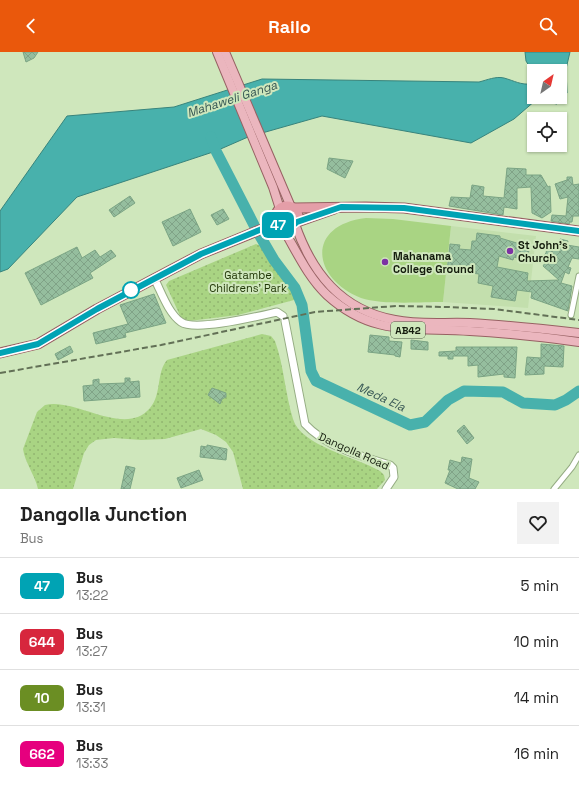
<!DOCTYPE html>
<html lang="en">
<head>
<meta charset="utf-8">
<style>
  :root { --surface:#fff; --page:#f2f2f2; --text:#222; --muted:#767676; --line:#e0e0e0; --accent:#ea580c }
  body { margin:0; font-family:"Space Grotesk",sans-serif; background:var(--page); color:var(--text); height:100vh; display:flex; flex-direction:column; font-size:15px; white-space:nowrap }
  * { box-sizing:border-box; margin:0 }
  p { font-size:13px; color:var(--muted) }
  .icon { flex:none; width:22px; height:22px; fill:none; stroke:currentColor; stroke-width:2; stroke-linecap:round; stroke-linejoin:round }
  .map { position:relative; height:437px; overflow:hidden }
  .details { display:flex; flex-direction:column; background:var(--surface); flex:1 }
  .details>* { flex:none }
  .badge { padding:0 8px; border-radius:6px; font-size:14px; line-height:26px }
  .needle { width:26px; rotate:34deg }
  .buttons { position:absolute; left:527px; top:12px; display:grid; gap:8px }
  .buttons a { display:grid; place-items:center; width:40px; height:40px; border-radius:0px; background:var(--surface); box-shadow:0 1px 3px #0004; font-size:20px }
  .map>.badge { position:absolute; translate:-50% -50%; box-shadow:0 0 0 2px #fff }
  .round { display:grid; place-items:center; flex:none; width:42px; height:42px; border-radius:0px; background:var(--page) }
  .summary { display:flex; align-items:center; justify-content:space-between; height:68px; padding:0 20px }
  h1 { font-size:19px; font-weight:600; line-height:30px }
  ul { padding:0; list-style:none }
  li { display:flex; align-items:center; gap:12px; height:56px; padding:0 20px; border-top:1px solid var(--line) }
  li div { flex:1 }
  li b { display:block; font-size:15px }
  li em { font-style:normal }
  li .badge { min-width:44px; font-weight:700; text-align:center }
  header { display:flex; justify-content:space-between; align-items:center; height:52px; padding:0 20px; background:var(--accent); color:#fff; font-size:18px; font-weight:600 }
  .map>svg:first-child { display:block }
  .built { fill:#c3dfad }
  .park { fill:url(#park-dots) }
  .pitch { fill:#a9d483 }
  .water { fill:#48b1ac; stroke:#38847c }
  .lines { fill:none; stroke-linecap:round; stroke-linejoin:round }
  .river { stroke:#48b1ac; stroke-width:11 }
  .building { fill:url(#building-cross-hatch); stroke:#7ba484 }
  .minor-casing { stroke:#95ac83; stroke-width:7 }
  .tertiary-casing { stroke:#95ac83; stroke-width:9 }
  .primary-casing { stroke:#976163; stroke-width:10 }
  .trunk-casing { stroke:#976163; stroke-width:11 }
  .minor { stroke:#fff; stroke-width:5 }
  .tertiary { stroke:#fff; stroke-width:7 }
  .primary { stroke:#ebb6be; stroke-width:8 }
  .trunk { stroke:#e49ea8; stroke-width:9 }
  .rail { stroke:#627056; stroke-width:2; stroke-dasharray:6 3; stroke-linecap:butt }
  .line-casing { stroke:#fff; stroke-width:9 }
  .line { stroke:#00a3b4; stroke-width:6 }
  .poi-dot { fill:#7c32a4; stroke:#cfe7bc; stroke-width:1.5 }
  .stop-dot { fill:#fff; stroke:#00a3b4; stroke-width:2 }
  .labels { text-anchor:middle; stroke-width:4; stroke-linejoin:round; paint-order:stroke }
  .shield { fill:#cfe7bc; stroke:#4c5942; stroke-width:1 }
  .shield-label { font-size:10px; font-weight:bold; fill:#141c0d }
  .poi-label { font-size:11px; font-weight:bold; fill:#141c0d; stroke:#cfe7bc; text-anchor:start }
  .park-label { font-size:11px; fill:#223808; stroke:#cfe7bc }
  .street-label { font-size:11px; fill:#141c0d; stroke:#cfe7bc }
  .water-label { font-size:12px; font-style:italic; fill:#355553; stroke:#cfe7bc }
</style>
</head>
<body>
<header><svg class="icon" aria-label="back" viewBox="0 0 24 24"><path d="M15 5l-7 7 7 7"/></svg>Railo<svg class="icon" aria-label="search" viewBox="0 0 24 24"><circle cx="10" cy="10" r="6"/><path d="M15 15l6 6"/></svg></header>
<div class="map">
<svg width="579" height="437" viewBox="0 0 579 437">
  <defs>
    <pattern id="park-dots" width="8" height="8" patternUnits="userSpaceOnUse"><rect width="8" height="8" fill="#a9d483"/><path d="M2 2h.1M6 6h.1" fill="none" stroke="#91b570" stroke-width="1.8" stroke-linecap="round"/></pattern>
    <pattern id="building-cross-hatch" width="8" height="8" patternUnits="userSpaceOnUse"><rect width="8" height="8" fill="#95be9e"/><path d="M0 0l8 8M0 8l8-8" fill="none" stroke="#80a387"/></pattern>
  </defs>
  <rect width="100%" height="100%" fill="#cfe7bc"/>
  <polygon class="built" points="451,174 536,184 528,256 443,250"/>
  <g class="park">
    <polygon points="256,192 261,194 295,243 294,248 238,263 189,269 182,268 166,233 169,229"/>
    <path d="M262,282L271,284L275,289C284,314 285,341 293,367C301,394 356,405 380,419L384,423L385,428L377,437H243L233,400L226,390L216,383L201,377L165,387L141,388L114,386L96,388L89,393L84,401L73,437H38C35,423 25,411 23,397L37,360L45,353C75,345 125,386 150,356C162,342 156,321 167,308Z"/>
  </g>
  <path class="pitch" d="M366,166L393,167L451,174L443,250C420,250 381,253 361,246C311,226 306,173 366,166Z"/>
  <path class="water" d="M525,0H570L566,17L567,41L557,52L536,48L514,67L471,91L322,64L248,85L216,99L77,145L8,217L0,220V159L67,64L174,55L262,27L479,30C487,28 496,24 504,26C515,29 520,33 532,32L534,30V45H560V19H534V22L526,9Z"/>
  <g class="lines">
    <g class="river">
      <polyline points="211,85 216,99 254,173"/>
      <polyline points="260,184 274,208 295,236 302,253 311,319 316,329 410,373 425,370 448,348 464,339 503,340 523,351 555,353 566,348 579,339"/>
    </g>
  </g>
  <g class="building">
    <polygon points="23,0 38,0 34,6 26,10"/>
    <polygon points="329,106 353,109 345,126 327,117"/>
    <polygon points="507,116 526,117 526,123 541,123 548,135 550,134 551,160 542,166 532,161 531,135 517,136 517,157 504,155 503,163 449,154 451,145 470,146 472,133 484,135 483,144 504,146"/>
    <polygon points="567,125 572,125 573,133 579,132 579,164 573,164 572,170 570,170 569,172 551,169 552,163 566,164 568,145 560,147 555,132 567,128"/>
    <polygon points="130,144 135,151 114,165 109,158"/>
    <polygon points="190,157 201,180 173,194 162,170"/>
    <polygon points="223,157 229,167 217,173 211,163"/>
    <polygon points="477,181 500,184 500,186 530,195 526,209 514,205 513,208 499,204 497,215 528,221 527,229 559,228 543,214 545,211 541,207 546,201 548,191 559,193 560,187 568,189 567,193 579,195 579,207 572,206 568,215 571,216 569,222 565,220 561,231 572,234 568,259 531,246 532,240 517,238 515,249 491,245 493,234 478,231 479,222 457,219 456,222 447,220 450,192 460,193 459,197 471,198 472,189 476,189"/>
    <polygon points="77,195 82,206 95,198 100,205 111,198 116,204 90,221 93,226 41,253 25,221"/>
    <polygon points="154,242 166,271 125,281 126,285 96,292 93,281 128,272 120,253"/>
    <polygon points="370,283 389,285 389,289 402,290 400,305 395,304 395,303 368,300"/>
    <polygon points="411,288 428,290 428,298 411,297"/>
    <polygon points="541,292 564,294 563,315 544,314 544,322 525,323 527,305 541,306"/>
    <polygon points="70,294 73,300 58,308 55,302"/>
    <polygon points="456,295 517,295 515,326 504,325 504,322 478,325 478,313 468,314 468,304 453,304 453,307 448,307 448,304 439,304 439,300 456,299"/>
    <polygon points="125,326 130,326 130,330 139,329 140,345 84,349 83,334 93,333 93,328 99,327 99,332 125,331"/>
    <polygon points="212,336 226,341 226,345 222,347 220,352 208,343"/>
    <polygon points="464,373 474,386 467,392 457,379"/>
    <polygon points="207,393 227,397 226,408 200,405 201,394 207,395"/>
    <polygon points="462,405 472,407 469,426 479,430 475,437 458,437 445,431 450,418 448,418 450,408 461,411"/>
    <polygon points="126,414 135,416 130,437 121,437"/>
    <polygon points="199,418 203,428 181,436 177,426"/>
  </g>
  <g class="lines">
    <defs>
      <g id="minor">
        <polyline points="571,263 579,224"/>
        <polyline points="554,437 572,415 579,403"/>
      </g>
      <g id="tertiary">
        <path d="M154,226C161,239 168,261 181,270C195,280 259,264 277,260L283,264"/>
        <path d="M285,269L305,372C326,395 361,404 390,413L393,416L394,425L386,437"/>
      </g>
      <g id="primary">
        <polyline points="217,0 273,135 280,157"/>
        <polyline points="225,0 291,155"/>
        <path d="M295,172C312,221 341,258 395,268C419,273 445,270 470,271C507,273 543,277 579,281"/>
        <path d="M282,175C296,198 307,224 327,243C373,285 414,275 470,279C506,281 543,285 579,290"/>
      </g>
      <g id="trunk">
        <circle cx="287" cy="165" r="11"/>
        <polyline points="293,156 366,155 404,156 579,179"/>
        <polyline points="297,170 334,157"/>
        <polyline points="0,301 38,292 97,257 201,202 262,177 279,173"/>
      </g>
    </defs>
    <use href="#minor" class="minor-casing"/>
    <use href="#tertiary" class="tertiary-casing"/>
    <use href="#primary" class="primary-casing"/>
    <use href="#trunk" class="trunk-casing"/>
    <use href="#minor" class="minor"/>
    <use href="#tertiary" class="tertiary"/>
    <use href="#primary" class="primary"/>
    <use href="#trunk" class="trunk"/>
    <polyline class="rail" points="0,321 161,293 315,260 396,254 447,255 494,257 579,268"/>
  </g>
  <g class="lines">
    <defs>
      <polyline id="line" points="0,301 38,292 97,257 201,202 262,177 279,173 286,176 291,175 297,170 341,155 404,156 579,179"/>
    </defs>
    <use href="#line" class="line-casing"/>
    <use href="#line" class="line"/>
  </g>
  <g class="poi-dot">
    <circle cx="510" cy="199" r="4"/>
    <circle cx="385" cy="210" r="4"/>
  </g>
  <circle class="stop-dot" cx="131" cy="238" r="8"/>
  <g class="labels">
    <rect class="shield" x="391" y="270" width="34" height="16" rx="3"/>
    <g class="shield-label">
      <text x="408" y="282">AB42</text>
    </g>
    <g class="poi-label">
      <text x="518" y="197">St John's<tspan x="518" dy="13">Church</tspan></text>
      <text x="393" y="208">Mahanama<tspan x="393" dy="13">College Ground</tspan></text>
    </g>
    <g class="park-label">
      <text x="248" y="227">Gatambe<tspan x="248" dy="13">Childrens' Park</tspan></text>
    </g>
    <g class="street-label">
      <text transform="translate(354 399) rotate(24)" y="4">Dangolla Road</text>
    </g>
    <g class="water-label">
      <text transform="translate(232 47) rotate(-18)" y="4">Mahaweli Ganga</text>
      <text transform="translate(381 345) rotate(25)" y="4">Meda Ela</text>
    </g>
  </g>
</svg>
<div class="buttons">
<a><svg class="needle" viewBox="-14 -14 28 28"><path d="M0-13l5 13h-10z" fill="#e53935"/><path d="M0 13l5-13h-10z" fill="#767676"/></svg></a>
<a><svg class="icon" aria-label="locate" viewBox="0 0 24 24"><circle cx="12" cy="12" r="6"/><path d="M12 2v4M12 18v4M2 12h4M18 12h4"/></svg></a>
</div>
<b class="badge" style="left:278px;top:173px;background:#00a3b4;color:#fff">47</b>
</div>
<section class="details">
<div class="summary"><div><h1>Dangolla Junction</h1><p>Bus</p></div><a class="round"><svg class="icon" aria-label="heart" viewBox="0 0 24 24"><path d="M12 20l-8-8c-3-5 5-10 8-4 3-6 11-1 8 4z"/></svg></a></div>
<ul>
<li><span class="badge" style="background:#00a3b4;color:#fff">47</span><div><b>Bus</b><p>13:22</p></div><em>5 min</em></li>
<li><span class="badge" style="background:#d7263d;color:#fff">644</span><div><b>Bus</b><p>13:27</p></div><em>10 min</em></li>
<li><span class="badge" style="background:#6b8e23;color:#fff">10</span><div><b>Bus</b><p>13:31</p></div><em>14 min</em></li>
<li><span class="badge" style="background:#e6007e;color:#fff">662</span><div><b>Bus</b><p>13:33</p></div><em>16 min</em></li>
</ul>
</section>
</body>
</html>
